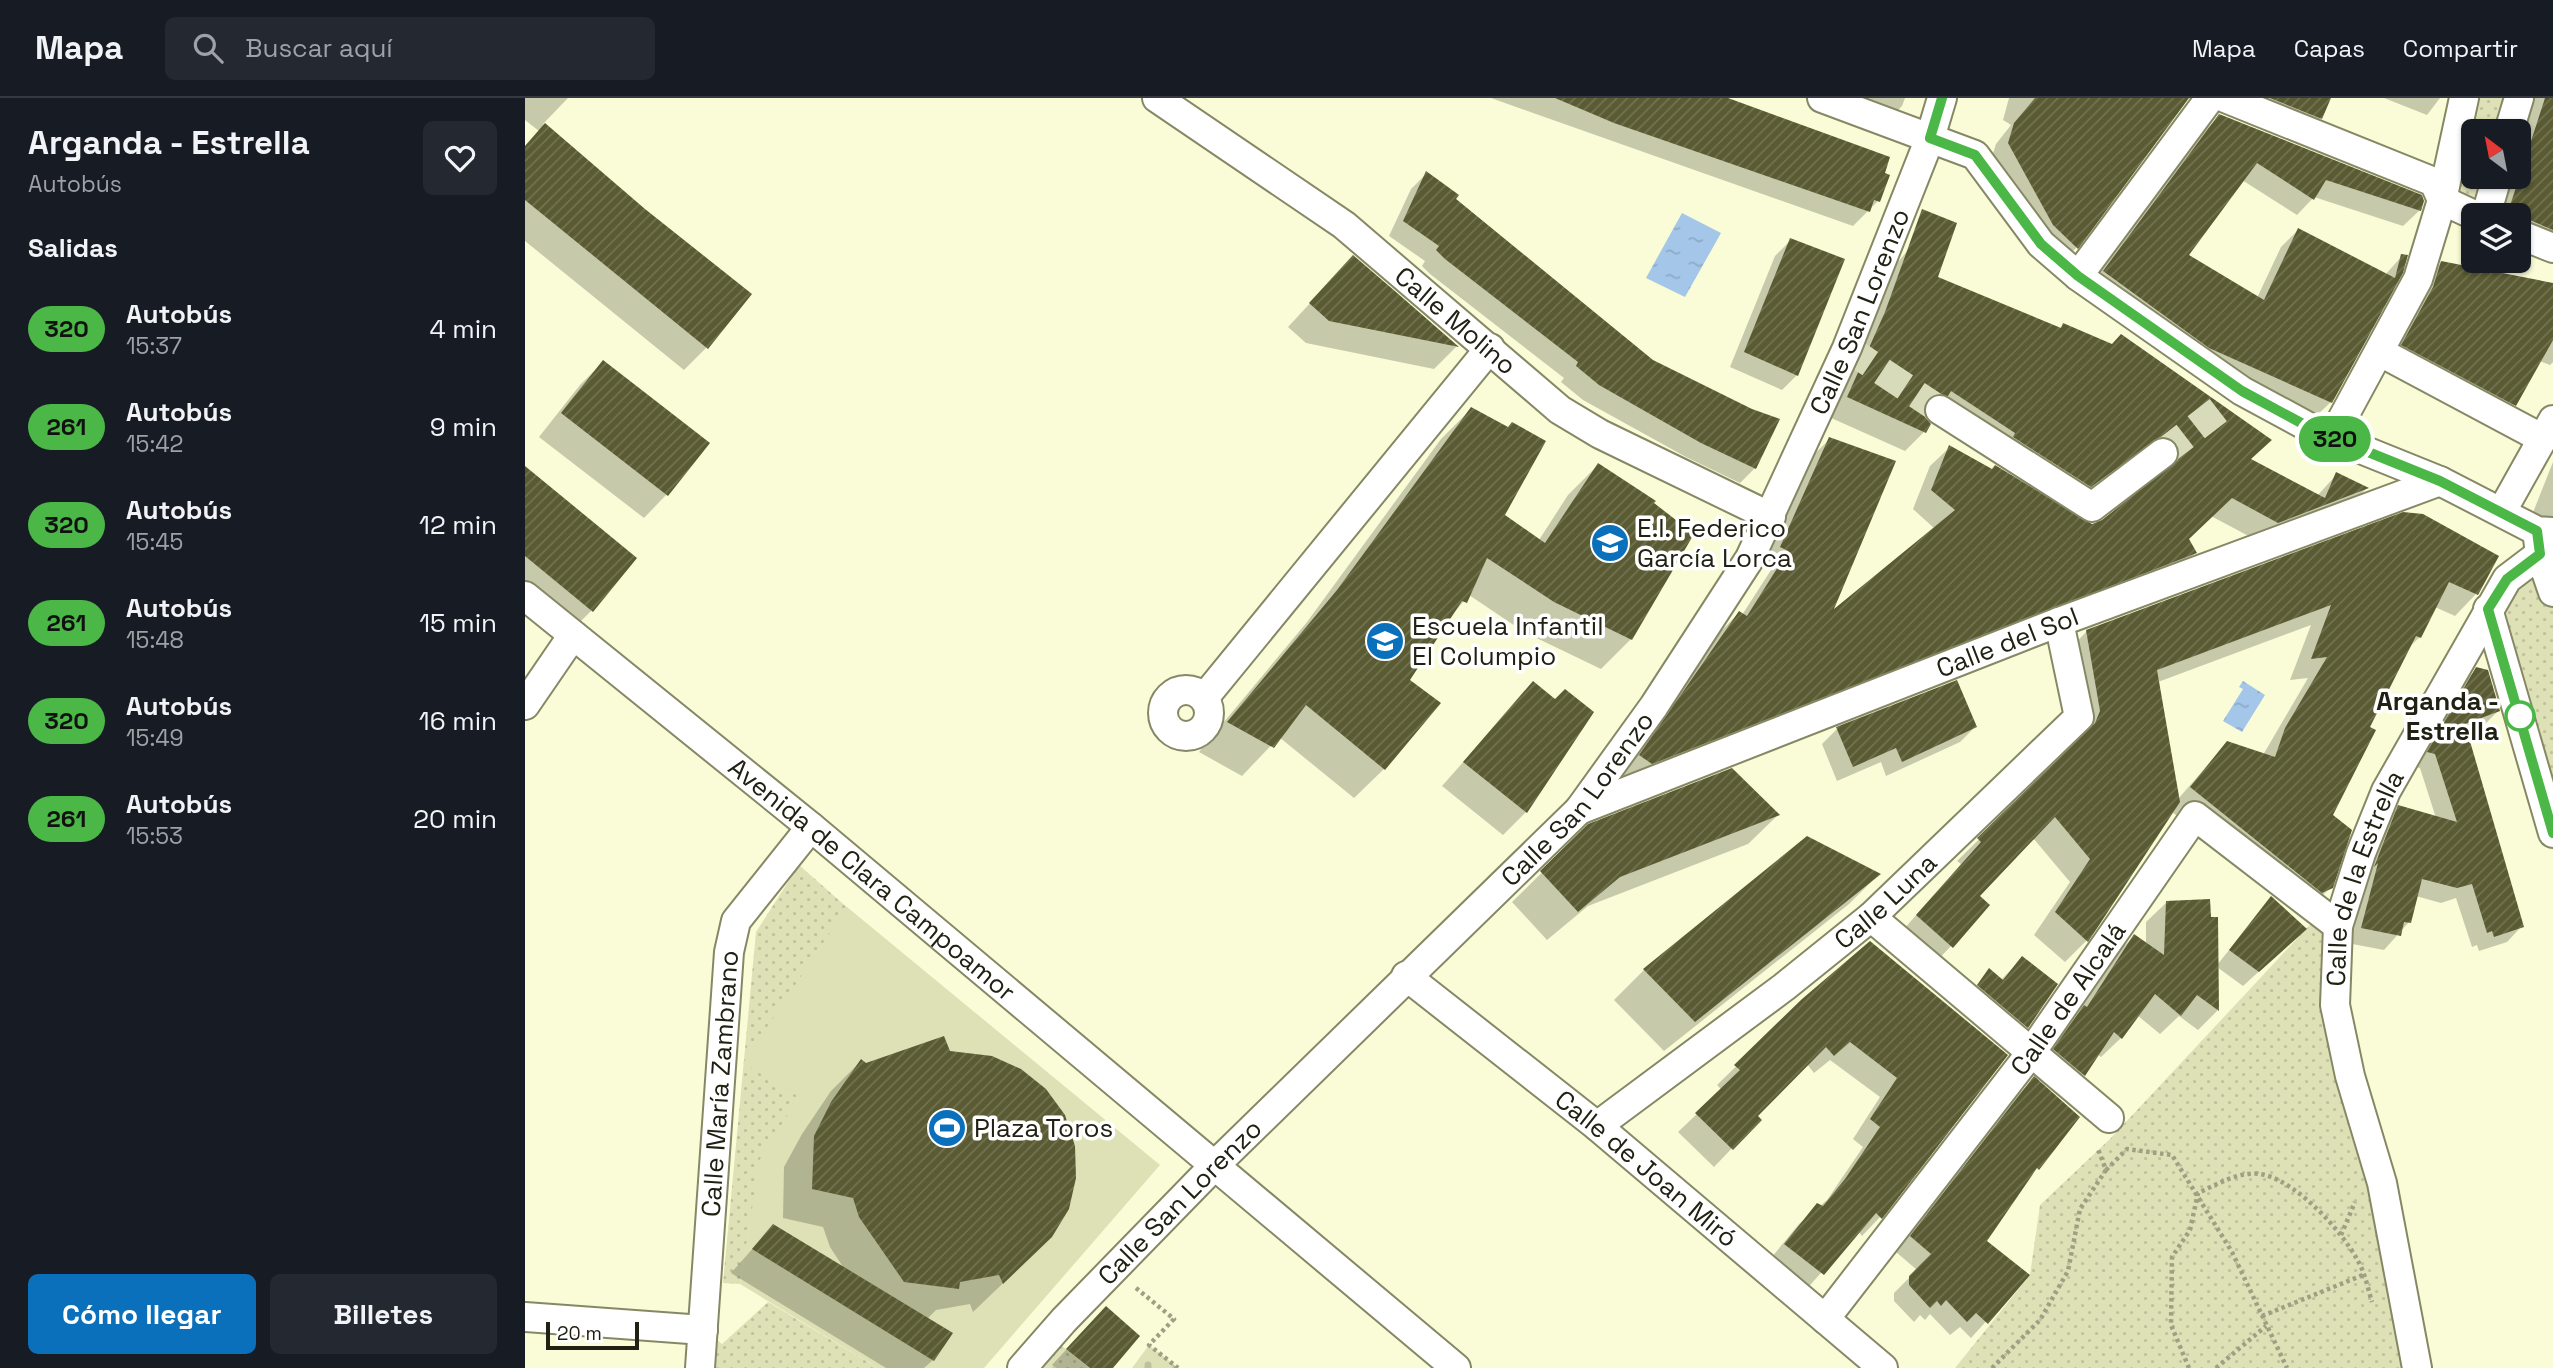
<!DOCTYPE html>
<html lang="es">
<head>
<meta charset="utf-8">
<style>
  :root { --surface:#171b24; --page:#242831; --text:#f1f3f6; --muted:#9ea1a6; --line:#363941; --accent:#0b70bc }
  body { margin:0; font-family:"Space Grotesk",sans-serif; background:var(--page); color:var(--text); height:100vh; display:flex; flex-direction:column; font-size:26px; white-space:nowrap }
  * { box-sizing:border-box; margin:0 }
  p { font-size:23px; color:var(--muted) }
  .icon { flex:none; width:38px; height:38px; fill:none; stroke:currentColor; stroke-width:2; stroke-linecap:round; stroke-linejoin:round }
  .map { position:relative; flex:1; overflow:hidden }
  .side { display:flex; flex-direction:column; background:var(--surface); width:525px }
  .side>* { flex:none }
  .badge { padding:0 14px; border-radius:23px; font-size:24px; line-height:46px }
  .needle { width:46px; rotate:328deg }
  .fabs { position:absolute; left:1936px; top:21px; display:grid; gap:14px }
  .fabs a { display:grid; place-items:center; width:70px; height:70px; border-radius:10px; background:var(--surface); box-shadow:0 2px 5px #0004; font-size:35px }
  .scale { position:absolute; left:21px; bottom:18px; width:93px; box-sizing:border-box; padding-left:7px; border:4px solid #202113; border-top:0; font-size:19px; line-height:24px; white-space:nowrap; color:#202113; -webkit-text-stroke:5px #fff; paint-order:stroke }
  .map>.badge { position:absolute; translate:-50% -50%; box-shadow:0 0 0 4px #fff }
  h2 { padding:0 28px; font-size:26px; line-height:63px }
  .round { display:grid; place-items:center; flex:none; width:74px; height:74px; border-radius:10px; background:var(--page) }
  .overview { display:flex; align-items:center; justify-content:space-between; height:119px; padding:0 28px }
  h1 { font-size:33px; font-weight:700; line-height:52px }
  .cta { display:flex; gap:14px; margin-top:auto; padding:14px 28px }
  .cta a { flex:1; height:80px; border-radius:10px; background:var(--accent); color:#fff; font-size:28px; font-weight:700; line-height:80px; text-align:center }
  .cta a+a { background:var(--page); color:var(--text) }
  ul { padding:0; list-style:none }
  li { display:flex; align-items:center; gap:21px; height:98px; padding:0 28px }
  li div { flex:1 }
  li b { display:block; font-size:26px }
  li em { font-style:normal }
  li .badge { min-width:77px; font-weight:700; text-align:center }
  header { display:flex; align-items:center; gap:42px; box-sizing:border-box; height:98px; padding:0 35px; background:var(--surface); border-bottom:2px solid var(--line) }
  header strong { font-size:33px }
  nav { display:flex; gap:38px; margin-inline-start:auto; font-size:24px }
  .search { width:490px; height:63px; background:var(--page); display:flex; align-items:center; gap:18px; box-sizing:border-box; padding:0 24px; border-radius:10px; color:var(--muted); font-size:26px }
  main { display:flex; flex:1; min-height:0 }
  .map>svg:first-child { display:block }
  .grass { fill:url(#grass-dots) }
  .cemetery { fill:url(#cemetery-stones) }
  .pitch { fill:#dee1b6 }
  .water { fill:url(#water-ripples) }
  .shadow { fill:#0003; fill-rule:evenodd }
  .building { fill:url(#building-hatch) }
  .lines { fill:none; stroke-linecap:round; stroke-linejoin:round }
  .street-tunnel { stroke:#d8dbb9; stroke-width:28; stroke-dasharray:28 14; stroke-linecap:butt }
  .street-casing { stroke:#868865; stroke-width:32 }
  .path { stroke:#9ea084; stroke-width:4.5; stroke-dasharray:3.5 3.5; stroke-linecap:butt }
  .street { stroke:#fff; stroke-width:28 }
  .line-casing { stroke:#fff; stroke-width:16 }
  .line { stroke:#4ab747; stroke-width:10 }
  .stop-dot { fill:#fff; stroke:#4ab747; stroke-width:3.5 }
  .labels { text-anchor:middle; stroke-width:7; stroke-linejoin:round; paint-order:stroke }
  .street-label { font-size:26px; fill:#202113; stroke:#fff }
  .poi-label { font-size:26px; fill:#202113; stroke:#fff; text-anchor:start }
  .stop-label { font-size:26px; font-weight:bold; fill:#202113; stroke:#fff; text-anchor:end }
</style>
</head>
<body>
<header>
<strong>Mapa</strong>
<div class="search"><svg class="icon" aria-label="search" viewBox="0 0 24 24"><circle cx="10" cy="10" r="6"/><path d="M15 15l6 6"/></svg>Buscar aquí</div>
<nav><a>Mapa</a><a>Capas</a><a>Compartir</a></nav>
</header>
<main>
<section class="side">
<div class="overview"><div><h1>Arganda - Estrella</h1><p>Autobús</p></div><a class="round"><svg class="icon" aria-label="heart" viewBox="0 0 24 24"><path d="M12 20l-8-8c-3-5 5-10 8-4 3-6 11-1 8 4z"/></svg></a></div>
<h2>Salidas</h2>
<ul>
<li><span class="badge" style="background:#4ab747;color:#111">320</span><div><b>Autobús</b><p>15:37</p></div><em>4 min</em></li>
<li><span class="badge" style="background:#4ab747;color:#111">261</span><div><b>Autobús</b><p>15:42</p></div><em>9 min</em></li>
<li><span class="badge" style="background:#4ab747;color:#111">320</span><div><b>Autobús</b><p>15:45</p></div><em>12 min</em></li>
<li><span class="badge" style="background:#4ab747;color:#111">261</span><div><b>Autobús</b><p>15:48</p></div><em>15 min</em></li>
<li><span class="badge" style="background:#4ab747;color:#111">320</span><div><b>Autobús</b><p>15:49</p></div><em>16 min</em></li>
<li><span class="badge" style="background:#4ab747;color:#111">261</span><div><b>Autobús</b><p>15:53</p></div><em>20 min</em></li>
</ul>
<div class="cta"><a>Cómo llegar</a><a>Billetes</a></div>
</section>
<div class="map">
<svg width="2028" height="1270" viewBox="0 0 2028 1270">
  <defs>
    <pattern id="grass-dots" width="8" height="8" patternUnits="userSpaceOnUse" patternTransform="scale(1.75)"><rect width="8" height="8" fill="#dee1b6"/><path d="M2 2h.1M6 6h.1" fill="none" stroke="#bec19c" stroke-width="1.8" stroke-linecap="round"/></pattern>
    <pattern id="cemetery-stones" width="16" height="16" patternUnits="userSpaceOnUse" patternTransform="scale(1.75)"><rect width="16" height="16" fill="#dee1b6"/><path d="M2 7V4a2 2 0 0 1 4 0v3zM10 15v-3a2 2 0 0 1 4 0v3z" fill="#bec19c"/></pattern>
    <pattern id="water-ripples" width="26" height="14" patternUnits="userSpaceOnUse" patternTransform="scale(1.75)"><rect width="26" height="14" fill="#a4c6e8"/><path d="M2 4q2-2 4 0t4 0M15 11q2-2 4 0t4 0" fill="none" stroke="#8daac6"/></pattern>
    <pattern id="building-hatch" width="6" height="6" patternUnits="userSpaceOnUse" patternTransform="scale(1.75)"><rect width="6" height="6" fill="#5a5b32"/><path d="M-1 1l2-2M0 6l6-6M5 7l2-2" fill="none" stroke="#727354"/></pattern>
  </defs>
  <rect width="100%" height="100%" fill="#f9fcd6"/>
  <g class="grass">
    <polygon points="1942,0 1994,0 1984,33 1948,33 1948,79 1972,79 1961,117 1917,102"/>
    <polygon points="2028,434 2028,746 1963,511"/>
    <polygon points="274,767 367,849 236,1061 215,1186 198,1185 231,834"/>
    <polygon points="1796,815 1810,907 1892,1270 1430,1270 1505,1177 1515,1107 1586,1040"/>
    <polygon points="243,1204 353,1270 175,1270 178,1232 197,1246"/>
    <polygon points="525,1238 564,1270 497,1270"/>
  </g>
  <polygon class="cemetery" points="624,1247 653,1270 607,1270"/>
  <polygon class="pitch" points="322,809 635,1067 459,1270 353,1270 215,1186 235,1061 274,999 218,965"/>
  <g class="water">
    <polygon points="1157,115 1196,135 1160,199 1121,180"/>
    <polygon points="1718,583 1740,597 1717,634 1698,623 1718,591 1714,589"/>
  </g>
  <g class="shadow">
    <polygon points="0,0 43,0 18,26 119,112 182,249 159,272 0,143 0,48 14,33 0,22"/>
    <polygon points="966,0 1192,0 1353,103 1328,128"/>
    <polygon points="1297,0 1380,0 1377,8 1362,23"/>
    <polygon points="1484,0 1658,0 1660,3 1551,150 1533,168 1465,65 1471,46 1486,27 1478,22"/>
    <polygon points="1719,0 1804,0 1796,20 1781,35"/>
    <polygon points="1859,0 1915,0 1902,17"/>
    <polygon points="2008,0 2028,0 2028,156 1993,138 1993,117 1973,117 1986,79 1993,79 1993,55"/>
    <polygon points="1695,18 1895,112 1878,128 1789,99 1772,117 1717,82 1661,158 1732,200 1756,149 1773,132 1860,177 1877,158 1876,174 1806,304 1789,320 1562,190 1678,34"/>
    <polygon points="901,76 1127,264 1230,370 1215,385 1161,359 1058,302 1036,284 1039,280 905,176 897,168 900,163 864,138 886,91"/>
    <polygon points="1394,139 1411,180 1534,231 1538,227 1725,362 1792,398 1812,376 1841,391 1823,409 1733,443 1686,418 1662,441 1670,455 1651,474 1107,684 1097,676 1195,534 1214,515 1217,517 1246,472 1237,468 1285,360 1305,341 1304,517 1410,431 1388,411 1405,368 1424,350 1567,427 1578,424 1635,378 1636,374 1546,407 1402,316 1398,316 1400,333 1380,353 1304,319 1362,177"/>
    <polygon points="1265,143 1272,277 1257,292 1205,269 1250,158"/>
    <polygon points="828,159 931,249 909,271 781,245 763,229"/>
    <polygon points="1916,165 2028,186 2028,264 2025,267 2014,263 1989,306 1975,321 1864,261 1902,179"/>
    <polygon points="78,264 183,345 141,397 119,420 14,339 55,287"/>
    <polygon points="946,311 978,418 1014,442 1043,397 1073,367 1106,541 1076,571 999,534 944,497 922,523 883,583 859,671 829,700 754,639 717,678 674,654 782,524 916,341"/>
    <polygon points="2028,364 2028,425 2007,417"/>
    <polygon points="0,370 67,512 44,535 0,499"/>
    <path d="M1879,416L1951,496L1930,518L1910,509L1895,539L1883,550L1843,630L1806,718V789L1784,811L1774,815L1647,714L1561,843L1540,864L1509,837L1545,784L1508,740L1453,799L1426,848L1405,870L1371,840L1436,766L1432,763L1549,648L1554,636L1541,555L1562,533ZM1786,527L1765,582L1783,580L1738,657L1702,645L1653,701L1633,584Z"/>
    <polygon points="1952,571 1973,613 1958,628 1941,634 1997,828 1982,844 1954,853 1952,847 1947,849 1931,800 1916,805 1891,798 1884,824 1859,852 1822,845 1859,724 1874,709 1911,720 1895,670 1889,669 1936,586"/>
    <polygon points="1008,585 1001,714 978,737 917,688"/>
    <polygon points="1450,629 1435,644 1361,678 1356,664 1312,683 1297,646 1312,631"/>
    <polygon points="1253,717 1223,746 1063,808 1022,842 987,804 1064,728"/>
    <polygon points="1353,777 1324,806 1139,953 1089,902 1119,872"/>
    <polygon points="1746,800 1764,846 1718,888 1692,869 1692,913 1673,932 1654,918 1635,936 1612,917 1596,940 1576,959 1572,956 1558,976 1538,996 1510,972 1552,917 1589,858 1609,838 1621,846 1621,824 1642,804 1692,867"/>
    <polygon points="1497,860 1502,929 1487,944 1439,903 1464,873 1476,882"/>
    <polygon points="1278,903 1481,957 1355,1119 1337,1138 1333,1133 1279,1194 1242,1165 1274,1126 1302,1102 1338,1049 1328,1041 1355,999 1305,962 1289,975 1282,966 1231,1018 1234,1022 1189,1069 1153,1034 1197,992 1192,987"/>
    <polygon points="336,963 495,1169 448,1214 445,1206 411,1212 402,1221 408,1262 399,1270 361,1270 206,1175 248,1128 320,1172 305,1149 298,1129 258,1120 259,1069 277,1036 306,993"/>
    <polygon points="1509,981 1553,1019 1502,1082 1459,1143 1503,1177 1446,1240 1435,1229 1425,1237 1405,1216 1400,1222 1395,1217 1389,1224 1369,1203 1369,1195 1392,1172 1371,1154 1494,996"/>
    <polygon points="566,1225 585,1270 531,1270 527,1267"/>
  </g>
  <g class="building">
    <polygon points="1030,0 1203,0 1365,59 1360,75 1365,77 1355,104 1349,102 1345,114 1089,25"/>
    <polygon points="1510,0 1664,0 1553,151 1528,127 1483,45 1489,25"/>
    <polygon points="1745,0 1806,0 1797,21"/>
    <polygon points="2020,0 2028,0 2028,132 1993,117 1982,117"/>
    <polygon points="1694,16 1897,97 1899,103 1896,113 1801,82 1789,102 1732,65 1664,157 1739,202 1773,130 1870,180 1876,156 1883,157 1878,175 1807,305 1684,250 1578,173"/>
    <polygon points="20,25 120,111 227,196 183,251 0,102 0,48"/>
    <polygon points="901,73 934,97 931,101 1128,262 1227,311 1255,321 1231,371 1176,345 1074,287 1051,268 1053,264 920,161 911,152 914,148 878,123"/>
    <polygon points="1397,111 1432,125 1413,179 1536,230 1538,225 1587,246 1596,236 1747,342 1726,361 1800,400 1811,374 1844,390 1753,425 1707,400 1664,441 1672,455 1127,666 1114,657 1214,513 1222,518 1263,453 1255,449 1304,339 1371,363 1309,511 1430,412 1406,392 1424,347 1467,371 1470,367 1567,426 1577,422 1653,362 1654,354 1651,344 1635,339 1566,389 1488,339 1490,335 1426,293 1423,298 1408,297 1401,304 1400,319 1406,326 1401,335 1322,299 1360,214"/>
    <polygon points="1265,140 1320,161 1273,278 1219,254"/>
    <polygon points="828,157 871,194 934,249 804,223 784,205"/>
    <polygon points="1916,163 2028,185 2028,242 1991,308 1876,247 1908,189"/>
    <polygon points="78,262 185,345 143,398 36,315"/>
    <polygon points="946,309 983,329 987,324 1021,343 980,417 1020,445 1073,365 1131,403 1129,405 1169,436 1107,542 1029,504 962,460 942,505 937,503 885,582 916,605 860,672 781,607 749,650 702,624 812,492"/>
    <polygon points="0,368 112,460 68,514 0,458"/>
    <polygon points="1878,414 1898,416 1974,458 1953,497 1924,484 1896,540 1891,538 1845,629 1851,632 1808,717 1827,732 1808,790 1797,795 1665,689 1702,643 1750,659 1760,630 1802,559 1786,561 1806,507 1632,572 1655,704 1563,844 1530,814 1565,761 1530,719 1455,798 1465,807 1428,850 1391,817 1456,744 1452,740 1570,625 1575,613 1561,532"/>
    <polygon points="1951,569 1963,572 1975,613 1940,626 1999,829 1969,839 1967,833 1962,835 1947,786 1932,790 1897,781 1886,825 1879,824 1876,838 1836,830 1853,765 1849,769 1873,707 1932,724 1910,656 1902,654"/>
    <polygon points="1432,582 1452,629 1377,664 1371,650 1328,669 1311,629"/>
    <polygon points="1008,583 1030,601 1040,591 1069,614 1002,715 938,664"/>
    <polygon points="1207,670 1255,717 1095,779 1053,814 1015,773 1063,726"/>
    <polygon points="1282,738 1356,776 1170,924 1118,871"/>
    <polygon points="1746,798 1782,831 1734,874 1704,852"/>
    <polygon points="1685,801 1686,819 1693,819 1694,913 1672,897 1656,918 1630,896 1597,941 1589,934 1560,978 1528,951 1559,907 1562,909 1609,836 1639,857 1641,803"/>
    <polygon points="1345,843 1483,957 1357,1121 1351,1115 1299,1177 1259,1146 1292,1105 1298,1108 1320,1081 1355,1029 1345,1021 1372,980 1325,944 1309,958 1301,949 1233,1018 1237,1022 1208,1052 1170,1015 1215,972 1209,967 1277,901"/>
    <polygon points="1497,858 1533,886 1503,930 1452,887 1464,870 1478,882"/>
    <polygon points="419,938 425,953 467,958 496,971 521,991 540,1017 550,1048 551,1080 544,1111 527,1139 478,1186 474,1177 435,1184 434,1191 379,1184 334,1119 328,1100 287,1091 289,1038 306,1004 336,961 341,965"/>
    <polygon points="1509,978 1555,1019 1514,1072 1512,1070 1462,1143 1505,1177 1463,1226 1451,1215 1442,1224 1421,1202 1416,1208 1412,1203 1405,1210 1384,1187 1384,1178 1406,1156 1385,1138"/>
    <polygon points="248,1126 428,1235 409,1263 227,1151"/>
    <polygon points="581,1208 615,1238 588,1270 565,1270 541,1251"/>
  </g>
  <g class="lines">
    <g class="street-tunnel">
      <polyline points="1322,250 1415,312"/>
      <polyline points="1638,355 1696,310"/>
    </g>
    <defs>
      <g id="street">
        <path id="s1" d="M632,0L819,127L1035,312L1075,336L1246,419"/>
        <polyline points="1297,0 1450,57 1516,146 1553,178 1717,293 1791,333 1915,383 2012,433 2028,434"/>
        <polyline points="1700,0 1909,84 1917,102 1949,117"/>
        <polyline points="1984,33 1994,0"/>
        <polyline points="1961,117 1972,79"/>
        <polyline points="1993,136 2028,150"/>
        <polyline points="1553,178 1685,0"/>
        <polyline points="1855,254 2018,341"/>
        <polyline points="1415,312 1567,409 1638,355"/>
        <polyline points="1807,340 1893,181 1917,102 1939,0"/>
        <polyline points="1977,413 2028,322"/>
        <polyline points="2013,440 2015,456 2028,494"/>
        <path id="s2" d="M0,498L286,729L931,1270"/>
        <polyline points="1963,511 2028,735"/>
        <circle cx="661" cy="615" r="23"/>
        <polyline points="679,600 965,250"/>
        <polyline points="0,607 48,537"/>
        <path id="s3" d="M1054,712L1534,524L1915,383"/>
        <polyline points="1346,819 1584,1020"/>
        <path id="s4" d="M881,878L1072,1028L1358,1270"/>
        <path id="s5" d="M1072,1028L1259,889L1346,819L1554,619L1534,524"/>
        <polyline points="0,1219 178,1232"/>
        <path id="s6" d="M1300,1221L1505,956L1670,718L1813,828"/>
        <path id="s7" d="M175,1270L204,854L211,823L286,729"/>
        <path id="s8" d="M497,1270L539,1222L690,1067L1054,712L1129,608L1225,460L1322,250L1405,40L1417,0"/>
        <path id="s9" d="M1892,1270L1857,1085L1825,978L1810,907L1813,828L1836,755L1861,693L1982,481L2015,456"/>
      </g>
    </defs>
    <use href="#street" class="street-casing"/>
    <g class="path">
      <polyline points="1581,1072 1602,1051 1647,1057 1707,1154 1762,1270"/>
      <polyline points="1816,1137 1830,1104"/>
      <polyline points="611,1190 649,1221 624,1247 653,1270"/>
      <polyline points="1737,1218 1838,1177"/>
      <polyline points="1467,1270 1515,1222 1543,1173 1555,1111 1581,1072 1573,1051"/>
      <path d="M1664,1270L1646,1227L1647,1159L1665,1132L1673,1095C1693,1086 1717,1071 1740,1077C1774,1086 1817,1133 1833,1163C1840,1175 1843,1191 1847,1204"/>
      <polyline points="1691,1270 1741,1228"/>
    </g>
    <use href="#street" class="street"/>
  </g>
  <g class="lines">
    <defs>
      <polyline id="line" points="1417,0 1405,40 1450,57 1516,146 1553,178 1717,293 1791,333 1915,383 2012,433 2015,456 1982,481 1963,511 2028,735"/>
    </defs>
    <use href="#line" class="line-casing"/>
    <use href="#line" class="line"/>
  </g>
  <defs>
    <symbol id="school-disc" viewBox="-11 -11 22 22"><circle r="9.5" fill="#0b70bc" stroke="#fff"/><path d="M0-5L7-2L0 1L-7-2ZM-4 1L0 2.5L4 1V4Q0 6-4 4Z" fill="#fff"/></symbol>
    <symbol id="stadium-disc" viewBox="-11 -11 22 22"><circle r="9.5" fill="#0b70bc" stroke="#fff"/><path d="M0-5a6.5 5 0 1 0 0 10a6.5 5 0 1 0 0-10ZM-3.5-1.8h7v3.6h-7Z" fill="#fff"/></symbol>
  </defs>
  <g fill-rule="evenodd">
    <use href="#school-disc" x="1063" y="423" width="44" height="44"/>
    <use href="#school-disc" x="838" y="521" width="44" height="44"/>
    <use href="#stadium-disc" x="400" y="1008" width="44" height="44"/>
  </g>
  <circle class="stop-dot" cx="1995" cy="618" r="14"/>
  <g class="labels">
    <g class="street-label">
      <text dy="9" stroke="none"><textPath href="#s8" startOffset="1363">Calle San Lorenzo</textPath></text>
      <text dy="9" stroke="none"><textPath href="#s1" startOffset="373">Calle Molino</textPath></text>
      <text dy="9" stroke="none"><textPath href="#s3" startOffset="460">Calle del Sol</textPath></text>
      <text dy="9" stroke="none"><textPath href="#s8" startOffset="796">Calle San Lorenzo</textPath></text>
      <text dy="9" stroke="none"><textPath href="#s2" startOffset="448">Avenida de Clara Campoamor</textPath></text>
      <text dy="9" stroke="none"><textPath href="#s9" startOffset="504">Calle de la Estrella</textPath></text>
      <text dy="9" stroke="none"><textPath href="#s5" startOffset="366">Calle Luna</textPath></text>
      <text dy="9" stroke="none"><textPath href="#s6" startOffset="402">Calle de Alcalá</textPath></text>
      <text dy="9" stroke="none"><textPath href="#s7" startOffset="285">Calle María Zambrano</textPath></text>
      <text dy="9" stroke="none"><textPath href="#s4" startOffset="308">Calle de Joan Miró</textPath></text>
      <text dy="9" stroke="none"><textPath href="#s8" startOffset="229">Calle San Lorenzo</textPath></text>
    </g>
    <g class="poi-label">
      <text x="1112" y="439">E.I. Federico<tspan x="1112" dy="30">García Lorca</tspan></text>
      <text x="887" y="537">Escuela Infantil<tspan x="887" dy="30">El Columpio</tspan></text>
      <text x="449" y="1039">Plaza Toros</text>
    </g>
    <g class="stop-label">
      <text x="1974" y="612">Arganda -<tspan x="1974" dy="30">Estrella</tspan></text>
    </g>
  </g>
</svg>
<div class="fabs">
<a><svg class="needle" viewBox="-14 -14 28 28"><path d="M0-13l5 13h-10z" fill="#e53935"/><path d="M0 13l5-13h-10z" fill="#9ea1a6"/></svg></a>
<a><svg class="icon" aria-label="layers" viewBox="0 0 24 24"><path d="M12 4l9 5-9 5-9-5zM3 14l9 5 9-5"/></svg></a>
</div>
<div class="scale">20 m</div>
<b class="badge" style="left:1810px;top:341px;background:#4ab747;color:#111">320</b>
</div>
</main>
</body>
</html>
